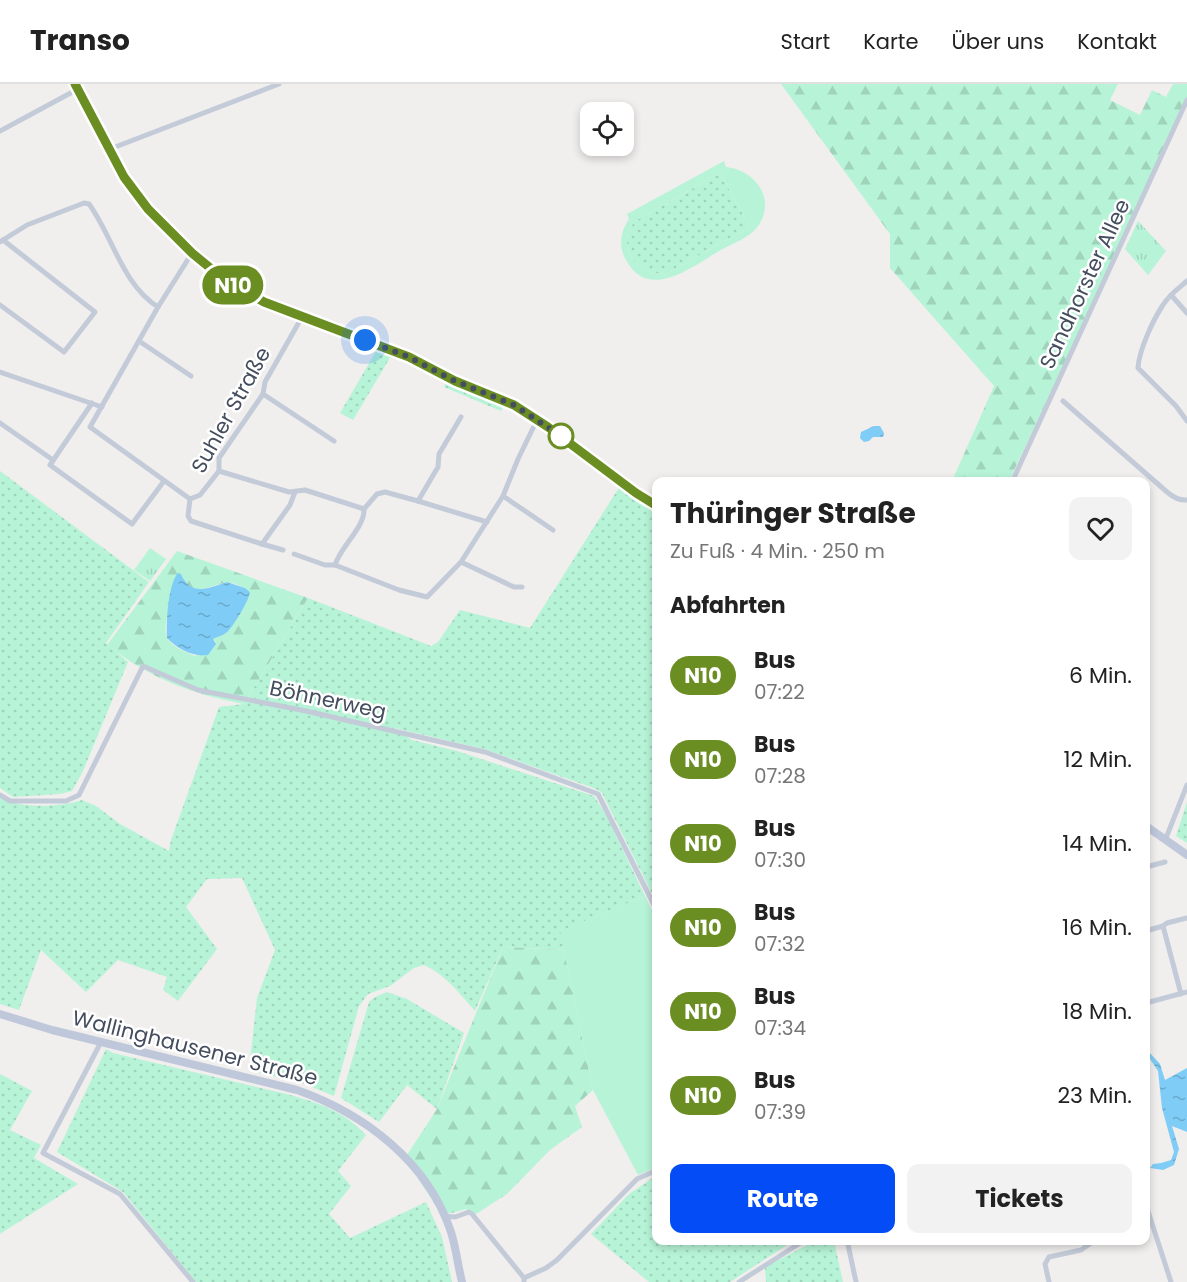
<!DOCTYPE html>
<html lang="de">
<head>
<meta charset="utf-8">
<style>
  :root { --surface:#fff; --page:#f2f2f2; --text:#222; --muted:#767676; --line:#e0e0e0; --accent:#044cf5 }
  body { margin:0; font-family:Poppins,sans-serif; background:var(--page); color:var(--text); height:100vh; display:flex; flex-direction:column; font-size:22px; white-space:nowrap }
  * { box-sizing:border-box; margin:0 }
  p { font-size:20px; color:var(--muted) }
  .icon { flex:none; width:33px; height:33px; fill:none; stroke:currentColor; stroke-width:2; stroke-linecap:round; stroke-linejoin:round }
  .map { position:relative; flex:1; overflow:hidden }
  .side { position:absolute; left:652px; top:393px; width:498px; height:768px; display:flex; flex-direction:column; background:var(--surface); border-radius:12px; box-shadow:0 3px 9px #0003 }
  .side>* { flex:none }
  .badge { padding:0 12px; border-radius:20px; font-size:21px; line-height:39px }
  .tools { position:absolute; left:580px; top:18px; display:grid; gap:12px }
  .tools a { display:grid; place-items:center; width:54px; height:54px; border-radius:12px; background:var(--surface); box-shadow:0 3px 9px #0003; font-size:30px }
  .you { position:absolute; width:30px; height:30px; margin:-15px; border:4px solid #fff; border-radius:50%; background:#1a73e8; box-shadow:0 0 0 9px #1a73e833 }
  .map>.badge { position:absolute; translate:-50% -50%; box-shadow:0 0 0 3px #fff }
  h2 { padding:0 18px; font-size:22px; line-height:54px }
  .round { display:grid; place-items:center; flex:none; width:63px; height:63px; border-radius:12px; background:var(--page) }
  .overview { display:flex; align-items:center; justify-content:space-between; height:102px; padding:0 18px }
  h1 { font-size:28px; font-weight:700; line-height:45px }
  .primary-button { display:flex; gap:12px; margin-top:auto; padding:12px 18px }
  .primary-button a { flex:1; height:69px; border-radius:12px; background:var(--accent); color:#fff; font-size:24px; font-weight:700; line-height:69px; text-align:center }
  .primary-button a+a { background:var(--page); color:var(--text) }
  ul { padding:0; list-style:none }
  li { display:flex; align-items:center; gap:18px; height:84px; padding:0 18px }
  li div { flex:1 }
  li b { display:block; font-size:22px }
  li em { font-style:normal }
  li .badge { min-width:66px; font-weight:700; text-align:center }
  header { display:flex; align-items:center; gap:36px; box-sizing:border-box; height:84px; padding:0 30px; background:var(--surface); border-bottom:2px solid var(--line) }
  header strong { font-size:28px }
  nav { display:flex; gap:33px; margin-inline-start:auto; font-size:21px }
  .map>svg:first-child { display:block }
  .grass { fill:url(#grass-dots) }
  .forest { fill:url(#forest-firs); fill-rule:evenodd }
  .park { fill:url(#park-tufts) }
  .pitch { fill:#b7f4d7; fill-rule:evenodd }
  .water { fill:url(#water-ripples) }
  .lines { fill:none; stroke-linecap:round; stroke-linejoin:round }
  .street { stroke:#c3cbd8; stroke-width:5 }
  .secondary { stroke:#bec8da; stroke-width:8 }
  .line-casing { stroke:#fff; stroke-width:14 }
  .line { stroke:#6b8e23; stroke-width:9 }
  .walk { stroke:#444e5e; stroke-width:6; stroke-dasharray:0 10.8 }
  .stop-dot { fill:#fff; stroke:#6b8e23; stroke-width:3 }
  .labels { text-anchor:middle; stroke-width:5; stroke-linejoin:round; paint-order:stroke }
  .street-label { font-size:21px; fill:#444e5e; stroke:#fff }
</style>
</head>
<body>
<header>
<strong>Transo</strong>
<nav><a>Start</a><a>Karte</a><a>Über uns</a><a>Kontakt</a></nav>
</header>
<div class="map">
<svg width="1187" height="1198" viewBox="0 0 1187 1198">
  <defs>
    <pattern id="grass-dots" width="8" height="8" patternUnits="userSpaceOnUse" patternTransform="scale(1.5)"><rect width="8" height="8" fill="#b7f4d7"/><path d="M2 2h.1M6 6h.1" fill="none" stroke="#9fd3bb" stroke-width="1.8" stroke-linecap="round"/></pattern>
    <pattern id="forest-firs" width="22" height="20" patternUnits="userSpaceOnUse" patternTransform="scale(1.5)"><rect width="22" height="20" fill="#b7f4d7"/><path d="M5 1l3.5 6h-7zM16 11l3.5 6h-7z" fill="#9fd3bb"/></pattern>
    <pattern id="park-tufts" width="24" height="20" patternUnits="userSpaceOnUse" patternTransform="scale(1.5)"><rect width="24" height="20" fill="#b7f4d7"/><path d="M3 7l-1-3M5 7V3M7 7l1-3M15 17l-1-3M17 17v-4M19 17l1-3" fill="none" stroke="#9fd3bb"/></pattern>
    <pattern id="water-ripples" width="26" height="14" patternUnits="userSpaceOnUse" patternTransform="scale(1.5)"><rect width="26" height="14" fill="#7fcdf6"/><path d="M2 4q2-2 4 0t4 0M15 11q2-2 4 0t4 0" fill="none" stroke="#6aa9ca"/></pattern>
  </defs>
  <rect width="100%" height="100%" fill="#f1eeee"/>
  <g class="grass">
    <path d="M720,89L750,143L667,189C636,193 614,162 635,137Z"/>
    <polygon points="378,264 394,267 353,336 340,329"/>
    <polygon points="446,298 505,320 501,327 444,303"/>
    <polygon points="0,387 149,498 106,559 128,578 83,687 72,707 60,710 13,713 0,704"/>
    <path d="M620,402L657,428V820L602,709L596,705L484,665L394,644L412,656L457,667L594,712L606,731L645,812L561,847L564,866L503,863L475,927C459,909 446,891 424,881L414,884L390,902L368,910L359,922L334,1012L302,999L249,986L257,914L275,866L242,794L207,795L186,823L217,865L178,917L163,906L167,893L118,876L86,908L41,866L19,926L0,920V714C20,725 62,723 82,716L96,722L120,740L169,767L171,756L219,623L244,620L308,514L431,562L438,558L460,526L530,544Z"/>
    <polygon points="1187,718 1187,759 1176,752"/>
    <polygon points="387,908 407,915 464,949 437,1025 407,1001 379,1038 341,1014 369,918 375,913"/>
    <path d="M106,965L113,969C155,979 198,989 240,999C283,1010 335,1016 366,1051L338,1087L351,1102L329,1130L350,1154L426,1118L442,1153L452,1198H196L123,1108L57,1068Z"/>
    <polygon points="0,990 32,1007 10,1046 41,1061 34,1074 78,1100 0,1150"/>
    <polygon points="657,1091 657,1156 793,1157 730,1198 649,1198 591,1150 629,1110"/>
    <polygon points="815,1157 834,1157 843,1198 766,1198 765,1183"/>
  </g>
  <g class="forest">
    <polygon points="781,0 1118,0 1110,16 1140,31 1152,6 1166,13 1173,0 1187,0 1187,19 1009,397 952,397 994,302 890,184 890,150"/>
    <path d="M177,467L308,514L244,620C189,609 152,595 107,561ZM181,490C191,513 205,504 223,499C230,497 245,503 250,508C249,516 231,547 224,550C221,552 217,552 214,553L212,555L216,558L195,572C186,568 172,563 167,554C161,540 176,504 181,490Z"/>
    <polygon points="503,863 564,866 593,1006 575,1022 582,1043 550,1066 507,1110 473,1132 466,1125 452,1129 441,1130 405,1074 437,1025"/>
  </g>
  <g class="park">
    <polygon points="1138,137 1166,167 1148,191 1125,165"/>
    <polygon points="150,464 166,475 150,497 134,486"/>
  </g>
  <g class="pitch">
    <path d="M724,77L726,83C755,86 777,115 758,142C750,154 731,160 719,167C692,183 647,219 625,174C618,161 621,147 629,135L627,130ZM720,89L750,143L667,189C636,193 614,162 635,137Z"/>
    <polygon points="645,812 657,837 657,1083 638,1091 593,1006 560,847"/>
  </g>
  <g class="water">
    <polygon points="874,342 880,342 884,349 883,353 873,353 869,357 864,358 860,354 861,348"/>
    <path d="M178,489L181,490C191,513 209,504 227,498L245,504L250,508C250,515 232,545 226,549C222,552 216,553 213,555L216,560L208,571C193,573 177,565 167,554C166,539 168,500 178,489Z"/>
    <polygon points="1146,955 1149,968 1160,980 1165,996 1187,984 1187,1048 1172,1042 1179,1065 1174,1081 1163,1086 1150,1084 1153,1080 1161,1079 1171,1076 1174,1068 1162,1024 1158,987 1146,969"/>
  </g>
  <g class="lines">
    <g class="street">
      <polyline points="0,47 78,5"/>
      <polyline points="110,65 279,0"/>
      <path d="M0,158L27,141L84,119L89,120C113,153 122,200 158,223"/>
      <path d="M1187,197C1179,204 1169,211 1163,221C1153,236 1139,266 1138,284L1176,322L1187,337"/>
      <polyline points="1171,211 1187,229"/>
      <polyline points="0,221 64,268 95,228 3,156"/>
      <polyline points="139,257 191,292"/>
      <polyline points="0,288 102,323"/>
      <polyline points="263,310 334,357"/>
      <path d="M1063,317L1167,408C1173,413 1179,417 1187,416"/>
      <polyline points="92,319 50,381 132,440 164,397"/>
      <polyline points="461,333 439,370 438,383 418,417 487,438"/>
      <polyline points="0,339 53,376"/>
      <polyline points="219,387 289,408 305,406 364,425 377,410 385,408 418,417"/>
      <polyline points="1012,398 1187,16"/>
      <polyline points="295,408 290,421 262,460 191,437 188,432 190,415 200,411 219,387 219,374 263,310 265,298 302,233"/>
      <polyline points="503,412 553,446"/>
      <polyline points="190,415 90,343 158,223 192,169"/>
      <polyline points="262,460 283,466"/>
      <polyline points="294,470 325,481 335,481 399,506 427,513 461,478 503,412 518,375 537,336"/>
      <polyline points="461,478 514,503 522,503"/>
      <path d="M335,481C341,462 365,443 364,425"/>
      <polyline points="0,711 10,717 66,717 79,711 143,582 198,606 306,627 485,668 598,710 657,827"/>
      <polyline points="1166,754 1187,701"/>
      <polyline points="1146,783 1165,778"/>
      <polyline points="1163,842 1167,839 1187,834"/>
      <polyline points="1146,847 1163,842 1181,910"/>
      <polyline points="1146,919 1187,908"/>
      <polyline points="101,958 43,1069 120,1110 193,1198"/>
      <polyline points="1146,1121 1171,1198"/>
      <polyline points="444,1132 455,1133 469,1128 472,1130 524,1194 524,1198"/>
      <polyline points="847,1156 856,1198"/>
      <polyline points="524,1194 546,1184 557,1176 637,1095 657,1086"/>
      <polyline points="739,1198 805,1156"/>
      <polyline points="1049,1198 1045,1180 1049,1173 1081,1166 1091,1159"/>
    </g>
    <g class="secondary">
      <polyline points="75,0 124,93 148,125 192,169 226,197 264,218 409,273 455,297 514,320 548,343 636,409 657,422"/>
      <polyline points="1146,742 1187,771"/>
      <path d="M0,930L52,946L297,1006C365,1030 428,1078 451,1148C456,1164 458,1182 462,1198"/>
    </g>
  </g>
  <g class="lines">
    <defs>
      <polyline id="line" points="75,0 124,93 148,125 192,169 226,197 264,218 409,273 455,297 514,321 548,343 636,409 657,422"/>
    </defs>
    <use href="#line" class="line-casing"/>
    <use href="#line" class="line"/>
    <polyline class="walk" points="365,256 409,273 455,297 514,321 561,352"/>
  </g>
  <circle class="stop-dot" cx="561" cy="352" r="12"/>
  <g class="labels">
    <g class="street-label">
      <text transform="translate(1085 200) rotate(-65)" y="7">Sandhorster Allee</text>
      <text transform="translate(231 326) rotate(-61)" y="7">Suhler Straße</text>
      <text transform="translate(328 616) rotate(12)" y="7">Böhnerweg</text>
      <text transform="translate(195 964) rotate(14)" y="7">Wallinghausener Straße</text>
    </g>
  </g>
</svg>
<div class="tools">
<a><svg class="icon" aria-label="locate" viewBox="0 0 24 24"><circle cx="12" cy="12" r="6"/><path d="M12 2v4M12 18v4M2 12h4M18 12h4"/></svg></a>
</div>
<div class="you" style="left:365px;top:256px"></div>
<b class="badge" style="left:233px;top:201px;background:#6b8e23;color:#fff">N10</b>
<section class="side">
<div class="overview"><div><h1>Thüringer Straße</h1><p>Zu Fuß · 4 Min. · 250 m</p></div><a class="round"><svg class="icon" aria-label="heart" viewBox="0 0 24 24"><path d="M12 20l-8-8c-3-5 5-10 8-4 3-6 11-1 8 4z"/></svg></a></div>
<h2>Abfahrten</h2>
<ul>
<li><span class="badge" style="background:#6b8e23;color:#fff">N10</span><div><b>Bus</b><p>07:22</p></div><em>6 Min.</em></li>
<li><span class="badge" style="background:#6b8e23;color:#fff">N10</span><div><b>Bus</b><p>07:28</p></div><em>12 Min.</em></li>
<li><span class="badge" style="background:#6b8e23;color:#fff">N10</span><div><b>Bus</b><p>07:30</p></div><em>14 Min.</em></li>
<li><span class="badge" style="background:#6b8e23;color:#fff">N10</span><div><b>Bus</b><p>07:32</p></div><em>16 Min.</em></li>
<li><span class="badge" style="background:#6b8e23;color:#fff">N10</span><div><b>Bus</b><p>07:34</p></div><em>18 Min.</em></li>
<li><span class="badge" style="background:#6b8e23;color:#fff">N10</span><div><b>Bus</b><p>07:39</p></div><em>23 Min.</em></li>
</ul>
<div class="primary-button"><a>Route</a><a>Tickets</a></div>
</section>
</div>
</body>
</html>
